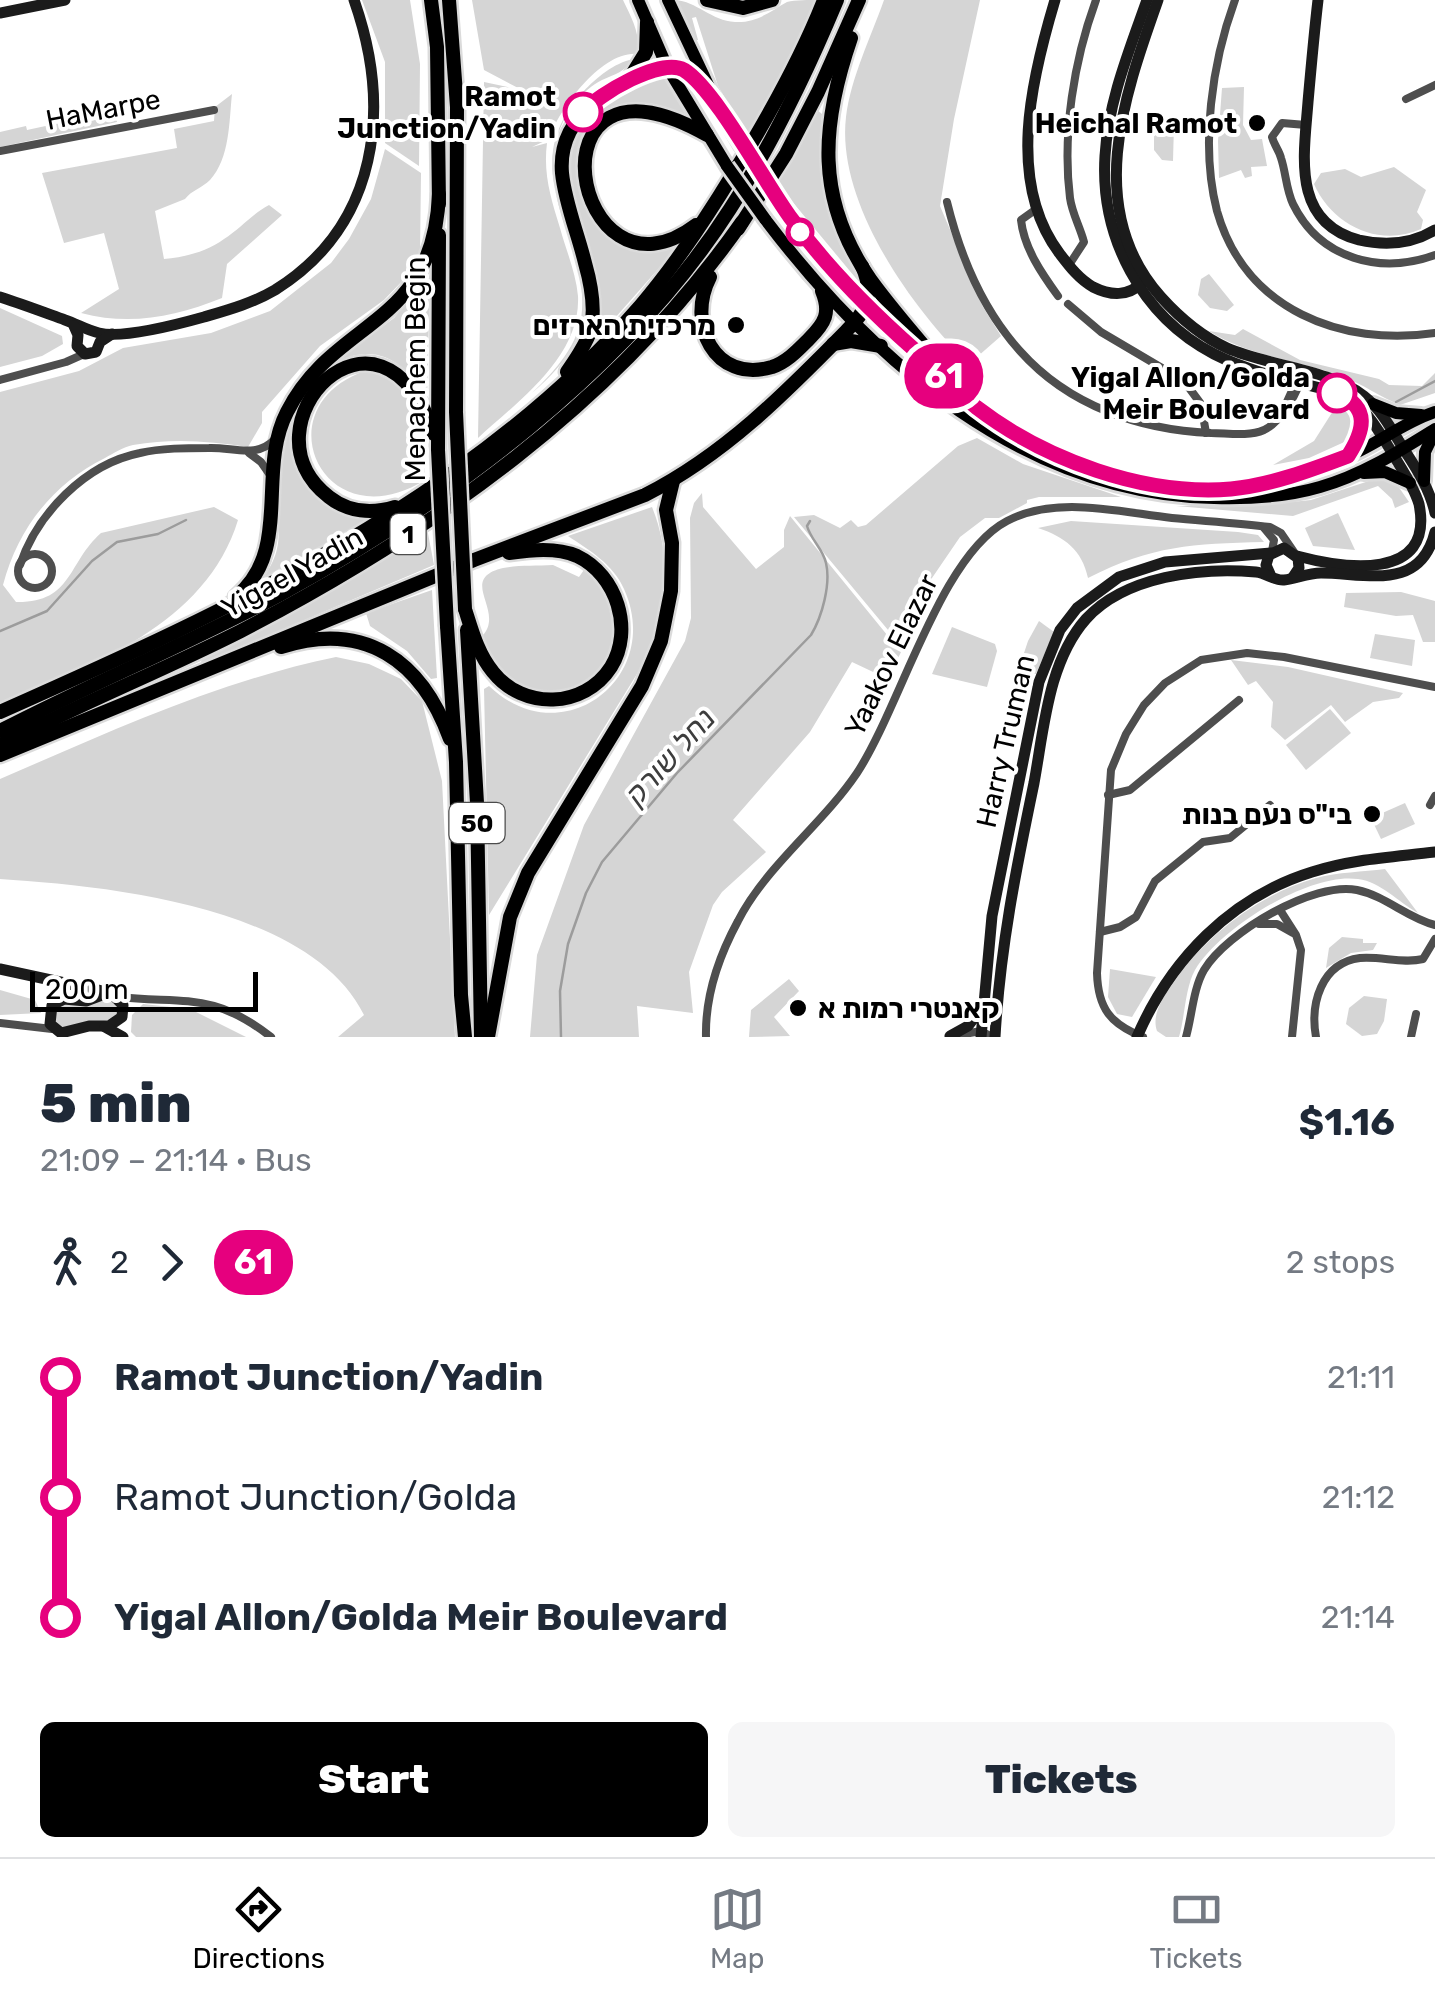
<!DOCTYPE html>
<html lang="en">
<head>
<meta charset="utf-8">
<style>
  :root { --surface:#fff; --page:#f6f6f7; --text:#1f2937; --muted:#747a83; --line:#e0e1e3; --accent:#000 }
  body { margin:0; font-family:Rubik,Heebo,sans-serif; background:var(--page); color:var(--text); height:100vh; display:flex; flex-direction:column; font-size:38px; white-space:nowrap }
  * { box-sizing:border-box; margin:0 }
  p { font-size:32px; color:var(--muted) }
  .icon { flex:none; width:55px; height:55px; fill:none; stroke:currentColor; stroke-width:2; stroke-linecap:round; stroke-linejoin:round }
  .map { position:relative; height:1037px; overflow:hidden }
  .drawer { display:flex; flex-direction:column; background:var(--surface); flex:1 }
  .drawer>* { flex:none }
  .badge { padding:0 20px; border-radius:32px; font-size:35px; line-height:65px }
  .scale { position:absolute; left:30px; bottom:25px; width:228px; box-sizing:border-box; padding-left:10px; border:5px solid #000; border-top:0; font-size:28px; line-height:35px; white-space:nowrap; color:#000; -webkit-text-stroke:8px #fff; paint-order:stroke }
  .map>.badge { position:absolute; translate:-50% -50%; box-shadow:0 0 0 5px #fff }
  .legs { display:flex; align-items:center; gap:15px; height:110px; padding:0 40px; font-size:32px }
  .legs p { margin-inline-start:auto }
  .overview { display:flex; align-items:center; justify-content:space-between; height:170px; padding:0 40px }
  h1 { font-size:55px; font-weight:800; line-height:75px }
  .action { display:flex; gap:20px; margin-top:auto; padding:20px 40px }
  .action a { flex:1; height:115px; border-radius:15px; background:var(--accent); color:#fff; font-size:40px; font-weight:800; line-height:115px; text-align:center }
  .action a+a { background:var(--page); color:var(--text) }
  ul { padding:0 40px; list-style:none }
  li { display:flex; align-items:center; gap:35px; height:120px; font-size:38px }
  li i { display:grid; place-items:center; width:15px; height:100%; margin:0 12px; background:currentColor }
  li i::after { content:''; width:25px; height:25px; margin:-12px; border:8px solid; border-radius:50%; background:var(--surface) }
  li p { margin-inline-start:auto }
  li:first-child i { background:linear-gradient(#0000 50%,currentColor 0) }
  li:last-child i { background:linear-gradient(currentColor 50%,#0000 0) }
  .tab-bar { display:flex; justify-content:space-around; align-items:center; height:140px; border-top:2px solid var(--line); background:var(--surface); font-size:28px; color:var(--muted) }
  .tab-bar a { display:grid; justify-items:center; gap:5px }
  .tab-bar .selected { color:var(--accent) }
  .map>svg:first-child { display:block }
  .green { fill:#d5d5d5 }
  .lines { fill:none; stroke-linecap:round; stroke-linejoin:round }
  .stream { stroke:#9c9c9c; stroke-width:2.5 }
  .primary-casing { stroke:#dbdbdb; stroke-width:18 }
  .highway-casing { stroke:#dbdbdb; stroke-width:19 }
  .street { stroke:#4e4e4e; stroke-width:8 }
  .secondary { stroke:#1b1b1b; stroke-width:11 }
  .primary { stroke:#000; stroke-width:12 }
  .highway { stroke:#000; stroke-width:14 }
  .primary-bridge-casing { stroke:#dbdbdb; stroke-width:18; stroke-linecap:butt }
  .highway-bridge-casing { stroke:#dbdbdb; stroke-width:19; stroke-linecap:butt }
  .primary-bridge { stroke:#000; stroke-width:12 }
  .highway-bridge { stroke:#000; stroke-width:14 }
  .line-1-casing { stroke:#fff; stroke-width:22 }
  .line-1 { stroke:#e6007e; stroke-width:15 }
  .stop-1-dot { fill:#fff; stroke:#e6007e; stroke-width:5 }
  .poi-dot { fill:#000; stroke:#fff; stroke-width:4 }
  .labels { text-anchor:middle; stroke-width:8; stroke-linejoin:round; paint-order:stroke }
  .shield { fill:#fff; stroke:#4c4c4c; stroke-width:2.5 }
  .shield-label { font-size:25px; font-weight:bold; fill:#000 }
  .stop-label { font-size:28px; font-weight:bold; fill:#000; stroke:#fff; text-anchor:end }
  .street-label { font-size:28px; fill:#000; stroke:#fff }
  .poi-label { font-size:28px; font-weight:bold; fill:#000; stroke:#fff; text-anchor:end }
  .water-label { font-size:30px; font-style:italic; fill:#3d3d3d; stroke:#fff }
</style>
</head>
<body>
<div class="map">
<svg width="1435" height="1037" viewBox="0 0 1435 1037">
  <rect width="100%" height="100%" fill="#fff"/>
  <g class="green">
    <polygon points="362,0 410,0 420,64 419,166 385,143 385,62"/>
    <path d="M472,0H623C632,19 640,32 638,54C602,50 559,109 549,139L532,147L547,143C543,174 551,199 560,228C566,250 576,273 578,296C581,357 518,401 478,438L484,82L522,90L484,70Z"/>
    <path d="M675,0C696,1 712,21 735,22C757,23 769,12 787,2C795,0 809,0 819,0L809,26L749,140L718,86L696,17L692,18L698,40L691,41Z"/>
    <path d="M884,0H980L954,119L940,206L983,307L1001,336L969,364C911,307 836,202 846,117C851,77 871,37 884,0Z"/>
    <path d="M633,59C625,72 615,74 602,80C582,90 566,111 559,132C527,234 650,294 532,393C555,371 580,344 582,310C587,228 512,170 583,92C596,78 614,63 633,59Z"/>
    <path d="M666,72L685,114C671,109 655,102 640,103C556,106 559,218 634,244C648,249 658,251 672,245L675,250L592,344C599,324 602,304 598,282C588,228 541,161 591,114C599,107 606,98 615,93C630,84 649,79 666,72Z"/>
    <polygon points="1244,87 1243,125 1251,140 1262,139 1267,166 1251,167 1252,176 1245,178 1241,170 1219,178 1218,141 1222,88"/>
    <path d="M232,94C229,122 230,158 210,180C202,188 192,190 185,199L155,211L164,259C185,257 206,252 224,239C240,229 252,214 269,205L282,215L227,264L222,298C175,317 130,326 81,313L119,289L104,233L64,243L42,173L177,148L174,129L214,121L215,107Z"/>
    <path d="M817,110L822,114C819,160 821,197 838,240C844,255 856,267 859,282L776,182Z"/>
    <polygon points="115,111 117,122 0,147 0,132 26,126 27,130"/>
    <polygon points="1165,122 1174,124 1173,161 1162,160 1154,150 1154,132"/>
    <path d="M385,149L421,173L420,253L408,275L384,300L320,346L262,412V423L248,447C209,441 173,438 133,445C123,447 114,453 105,458C53,484 18,528 3,585L16,602C73,603 67,563 101,533L214,507L238,520C206,625 91,665 0,706V392L79,371L123,348L211,333L270,311L331,263L349,239L371,199Z"/>
    <path d="M1394,167L1426,190L1417,212L1423,220L1421,229C1379,248 1332,225 1314,184L1321,173L1345,169L1361,177Z"/>
    <polygon points="1209,274 1234,305 1227,311 1210,308 1198,295 1201,279"/>
    <path d="M430,275L427,402C407,360 374,340 331,365L394,318Z"/>
    <polygon points="0,308 62,336 63,344 42,356 0,367"/>
    <path d="M1243,329L1300,360L1379,379L1389,385L1422,386L1435,373V393L1400,405C1380,397 1363,384 1343,377C1299,360 1250,357 1209,331L1235,335Z"/>
    <path d="M365,371C421,383 423,432 425,480C323,543 261,407 365,371Z"/>
    <path d="M304,395C292,422 286,466 313,487C329,500 354,507 372,516L253,589C292,548 275,525 275,477C275,448 290,420 304,395Z"/>
    <polygon points="1340,400 1350,407 1359,423 1351,439 1309,458 1273,465 1314,441"/>
    <polygon points="977,438 1023,464 1121,497 1039,497 1027,500 1027,503 999,518 985,518 960,537 932,578 903,648 794,517 814,515 840,528 851,520 858,527 866,525 958,446"/>
    <polygon points="1378,478 1398,486 1409,502 1395,508 1392,499 1378,486 1293,516 1176,506 1254,506 1311,500"/>
    <polygon points="702,493 703,507 756,569 784,547 784,530 790,516 901,652 888,679 852,662 810,732 733,820 766,852 722,892 713,905 689,972 693,1013 637,1006 639,1037 530,1037 537,955 584,825 685,641 691,618 690,518 694,503"/>
    <path d="M652,507C672,556 667,607 648,656L489,915L484,689L489,686C563,756 664,677 624,589C613,564 589,550 568,536Z"/>
    <polygon points="1338,513 1355,550 1313,546 1305,528"/>
    <path d="M1071,521L1238,532L1258,535L1264,542C1192,544 1153,545 1088,578C1082,550 1065,537 1038,528Z"/>
    <polygon points="427,528 434,565 201,664 202,654"/>
    <path d="M553,565L579,577L586,567C677,665 525,758 483,635C505,610 457,579 503,568C518,565 536,566 553,565Z"/>
    <polygon points="432,590 437,678 431,679 407,651 370,626 366,613"/>
    <polygon points="1401,592 1435,601 1435,642 1423,642 1413,615 1396,616 1344,607 1346,593"/>
    <polygon points="1039,621 1054,632 1036,674 1018,671 1028,641"/>
    <polygon points="952,627 995,644 997,651 987,687 932,674"/>
    <polygon points="1375,634 1415,640 1412,666 1370,658"/>
    <path d="M336,657L369,664L401,679L422,701L442,781L455,1037H338L364,1015C310,906 108,886 0,879V779C109,732 219,681 336,657Z"/>
    <polygon points="1231,660 1288,667 1403,693 1399,698 1373,702 1345,722 1331,705 1285,740 1271,727 1273,702 1256,681 1248,685"/>
    <polygon points="1330,709 1351,733 1306,770 1286,745"/>
    <polygon points="1405,803 1415,824 1381,839 1371,818"/>
    <path d="M1385,869L1418,913C1398,902 1381,882 1358,879C1309,872 1220,928 1195,970C1185,988 1185,1017 1179,1037H1166L1157,1031C1151,1014 1164,996 1174,982C1207,934 1260,894 1316,878C1338,872 1363,872 1385,869Z"/>
    <polygon points="1342,937 1363,939 1363,943 1377,943 1373,950 1351,953 1326,968 1329,948"/>
    <polygon points="1110,969 1156,977 1132,1017 1117,1014 1108,997"/>
    <polygon points="789,979 799,991 774,1017 790,1036 749,1037 751,1010"/>
    <polygon points="0,990 35,1000 41,1013 0,1015"/>
    <polygon points="1364,996 1387,999 1384,1021 1377,1034 1362,1036 1346,1024 1349,1008"/>
    <polygon points="110,997 120,1010 115,1019 62,1029 53,1021 53,1012 61,1004"/>
    <polygon points="143,1004 190,1009 246,1037 136,1037 131,1032 132,1015"/>
  </g>
  <g class="lines">
    <g class="stream">
      <polyline points="1396,402 1435,381"/>
      <polyline points="0,631 47,611 92,561 117,542 158,534 186,520"/>
      <path d="M561,1037L560,991L568,944L586,893L602,862L677,773L811,635C822,617 831,584 826,563C823,549 811,540 807,526L810,521"/>
    </g>
    <defs>
      <g id="primary">
        <polyline points="638,0 667,67 727,166"/>
        <polyline points="668,0 718,106 740,144"/>
        <polyline points="777,199 852,292 940,372"/>
        <path d="M765,219C874,363 1025,494 1214,498C1249,499 1286,497 1320,487C1362,475 1398,452 1435,429"/>
        <path d="M954,386C1016,451 1138,494 1228,489C1265,487 1304,473 1339,460C1373,448 1401,423 1435,412"/>
        <polyline points="1373,404 1396,413 1421,415"/>
        <path d="M1350,455C1361,436 1365,422 1354,402"/>
        <polyline points="1364,473 1385,472 1410,483"/>
        <polyline points="1424,481 1425,452 1435,431"/>
      </g>
      <g id="highway">
        <polyline points="431,0 437,47 439,204"/>
        <polyline points="449,0 457,107 456,412"/>
        <polyline points="707,0 743,8 772,0"/>
        <path d="M851,38C821,125 815,199 870,279C898,318 932,353 961,393"/>
        <polyline points="628,81 646,52 647,22"/>
        <path d="M696,225C572,319 521,29 707,135"/>
        <polyline points="738,229 786,154 818,92 859,0"/>
        <path d="M710,277C686,323 714,384 772,367C787,362 798,350 809,339C825,323 831,313 822,291"/>
        <polyline points="833,344 851,341 881,346"/>
        <path d="M567,372C575,360 585,346 590,332C596,311 591,284 585,263C578,234 565,203 562,173C557,111 617,84 667,67C691,67 704,89 718,106"/>
        <polyline points="438,450 439,235"/>
        <path d="M395,507C372,514 348,512 329,497C237,427 380,274 434,434"/>
        <path d="M236,597C293,550 256,472 287,412C334,318 434,328 439,194"/>
        <path d="M465,609C472,631 478,654 493,672C523,710 584,709 611,667C634,630 617,575 577,556C556,547 531,550 509,553"/>
        <polyline points="447,626 456,762 461,995 465,1037"/>
        <polyline points="467,630 477,803 481,1037"/>
        <path d="M281,647C365,620 422,661 450,739"/>
        <path d="M0,712C232,609 471,500 641,305C676,264 705,220 733,174C767,119 800,61 824,0"/>
        <path d="M0,731C92,683 188,644 279,595C446,504 627,370 730,209C773,143 807,72 837,0"/>
        <path d="M1,745C79,704 162,671 241,631C434,531 616,402 742,222"/>
        <path d="M0,755L474,560L645,495C728,453 790,388 854,323C870,304 872,289 862,266"/>
        <polyline points="488,1037 510,917 528,873 642,686 661,641 671,591 672,543 666,510 673,481"/>
      </g>
    </defs>
    <use href="#primary" class="primary-casing"/>
    <use href="#highway" class="highway-casing"/>
    <g class="street">
      <path d="M1235,0C1212,63 1200,145 1217,211C1245,310 1342,347 1435,333"/>
      <polyline points="1406,99 1435,85"/>
      <path d="M1306,125L1282,123L1272,137C1274,145 1279,150 1281,158C1286,173 1286,189 1293,204C1320,259 1380,275 1435,255"/>
      <polyline points="0,151 214,110"/>
      <path d="M947,202C960,255 983,310 1020,351C1069,406 1140,430 1211,433C1227,433 1248,437 1264,430C1280,422 1294,399 1300,382"/>
      <path d="M1035,210L1021,220C1024,248 1042,274 1058,296"/>
      <path d="M1069,265L1084,242C1080,227 1072,213 1070,198C1062,134 1074,60 1096,0"/>
      <polyline points="1068,304 1101,332 1184,381 1201,404 1206,433"/>
      <polyline points="0,380 66,362 84,354"/>
      <polyline points="1286,404 1301,371"/>
      <polyline points="249,453 261,462 270,475"/>
      <polyline points="1264,528 1274,540 1272,551"/>
      <circle cx="35" cy="571" r="17"/>
      <path d="M20,565C37,514 85,464 140,453C161,448 187,448 209,448C233,447 257,459 275,439"/>
      <polyline points="1108,795 1130,790 1239,700"/>
      <polyline points="1430,805 1435,796"/>
      <polyline points="1280,910 1296,935 1301,950 1292,1037"/>
      <polyline points="1259,924 1277,924 1293,933"/>
      <polyline points="1100,932 1120,927 1136,917 1155,881 1203,842 1230,838 1270,805"/>
      <path d="M118,997C185,1004 212,991 271,1037"/>
      <polyline points="0,1023 52,1029"/>
      <polyline points="959,1035 981,1031 992,1037"/>
      <path d="M706,1037C705,996 719,956 738,921C766,866 822,825 857,773C901,706 940,556 1007,521C1056,495 1119,512 1172,518C1204,521 1238,523 1270,527L1281,533L1294,552"/>
      <path d="M1143,1037C1110,1024 1098,1008 1097,973L1111,770L1126,734L1144,705L1165,683L1201,660L1247,653L1284,657L1435,687"/>
      <path d="M1186,1037C1192,1016 1193,989 1204,970C1227,932 1314,881 1357,890C1386,896 1407,918 1435,925"/>
      <path d="M1316,1037C1310,1004 1321,963 1360,958C1381,956 1403,964 1423,959L1435,939"/>
      <polyline points="1411,1037 1416,1014"/>
    </g>
    <g class="secondary">
      <path d="M1055,0C1031,80 1006,183 1060,254C1070,267 1079,279 1093,287C1111,296 1128,297 1143,282"/>
      <path d="M1147,0C1129,51 1108,102 1105,156C1100,237 1141,316 1214,354C1251,373 1298,382 1339,393C1365,404 1380,433 1394,456C1403,471 1414,487 1419,504C1435,583 1342,568 1297,556"/>
      <path d="M1158,0C1124,96 1083,210 1161,297C1179,317 1203,337 1227,348C1268,366 1329,369 1364,396C1382,410 1393,432 1405,451C1418,471 1430,490 1435,513"/>
      <path d="M1318,0C1314,34 1311,68 1308,102C1304,155 1291,222 1359,240C1385,246 1412,244 1435,230"/>
      <polyline points="0,13 65,0"/>
      <path d="M0,297C22,304 43,312 65,320C77,324 86,330 99,333C124,339 179,324 204,317C228,310 253,303 275,290C379,225 392,108 354,0"/>
      <polyline points="74,326 78,335 77,346 85,354 96,352 100,342 112,334"/>
      <polyline points="1270,574 1266,565 1269,555 1284,548 1298,558 1299,568 1293,577"/>
      <polyline points="0,969 111,993 123,1005 122,1017 109,1026 89,1026 61,1033 50,1024 52,1005 64,999 86,1001 107,993"/>
      <polyline points="105,1027 123,1037"/>
      <polyline points="950,1036 968,1026 980,1010"/>
      <polyline points="981,1037 992,916 1039,682 1060,630 1077,608 1119,577 1165,562 1271,553"/>
      <path d="M995,1037C1000,949 1016,869 1034,783C1044,729 1048,662 1086,619C1125,576 1201,567 1256,572C1266,573 1275,581 1284,580C1296,579 1307,573 1321,573C1366,573 1420,592 1435,532"/>
      <path d="M1137,1037C1170,960 1231,897 1312,872C1352,859 1394,857 1435,852"/>
    </g>
    <use href="#primary" class="primary"/>
    <use href="#highway" class="highway"/>
    <defs>
      <g id="primary-bridge">
        <polyline points="740,144 777,199"/>
        <polyline points="727,166 765,219"/>
      </g>
      <g id="highway-bridge">
        <polyline points="456,412 465,609"/>
        <polyline points="438,450 447,626"/>
      </g>
    </defs>
    <use href="#primary-bridge" class="primary-bridge-casing"/>
    <use href="#highway-bridge" class="highway-bridge-casing"/>
    <use href="#primary-bridge" class="primary-bridge"/>
    <use href="#highway-bridge" class="highway-bridge"/>
  </g>
  <g class="lines">
    <defs>
      <path id="line-1" d="M583,112C599,94 661,57 684,70C715,89 765,183 790,217C831,273 879,320 932,365C947,378 960,394 976,407C1045,460 1144,496 1231,489C1271,485 1311,470 1348,456C1364,431 1371,407 1337,393"/>
    </defs>
    <use href="#line-1" class="line-1-casing"/>
    <use href="#line-1" class="line-1"/>
  </g>
  <g class="stop-1-dot">
    <circle cx="583" cy="112" r="18"/>
    <circle cx="800" cy="232" r="12"/>
    <circle cx="1337" cy="393" r="18"/>
  </g>
  <g class="poi-dot">
    <circle cx="1257" cy="123" r="10"/>
    <circle cx="736" cy="325" r="10"/>
    <circle cx="1372" cy="814" r="10"/>
    <circle cx="798" cy="1008" r="10"/>
  </g>
  <g class="labels">
    <g class="shield">
      <rect x="390.5" y="514" width="35" height="40" rx="8"/>
      <rect x="449.5" y="803" width="55" height="40" rx="8"/>
    </g>
    <g class="shield-label">
      <text x="408" y="543">1</text>
      <text x="477" y="832">50</text>
    </g>
    <g class="stop-label">
      <text x="556" y="106">Ramot<tspan x="556" dy="32">Junction/Yadin</tspan></text>
      <text x="1310" y="387">Yigal Allon/Golda<tspan x="1310" dy="32">Meir Boulevard</tspan></text>
    </g>
    <g class="street-label">
      <text transform="translate(103 109) rotate(-11)" y="10">HaMarpe</text>
      <text transform="translate(415 369) rotate(-90)" y="10">Menachem Begin</text>
      <text transform="translate(292 572) rotate(-29)" y="10">Yigael Yadin</text>
      <text transform="translate(891 655) rotate(-64)" y="10">Yaakov Elazar</text>
      <text transform="translate(1005 741) rotate(-77)" y="10">Harry Truman</text>
    </g>
    <g class="poi-label">
      <text x="1237" y="133">Heichal Ramot</text>
      <text x="716" y="335">מרכזית הארזים</text>
      <text x="1352" y="824">בי"ס נעם בנות</text>
      <text x="818" y="1018" text-anchor="start">קאנטרי רמות א</text>
    </g>
    <g class="water-label">
      <text transform="translate(670 757) rotate(-48)" y="10">נחל שורק</text>
    </g>
  </g>
</svg>
<div class="scale">200 m</div>
<b class="badge" style="left:944px;top:376px;background:#e6007e;color:#fff">61</b>
</div>
<section class="drawer">
<div class="overview"><div><h1>5 min</h1><p>21:09 – 21:14 · Bus</p></div><b>$1.16</b></div>
<div class="legs"><svg class="icon" aria-label="walk" viewBox="0 0 24 24"><circle cx="13" cy="4" r="2"/><path d="M13 8l-2 6 4 7M11 14l-3 7M7 12l3-4h3l4 4"/></svg>2<svg class="icon" aria-label="forward" viewBox="0 0 24 24"><path d="M9 5l7 7-7 7"/></svg><b class="badge" style="background:#e6007e;color:#fff">61</b><p>2 stops</p></div>
<ul>
<li><i style="color:#e6007e"></i><b>Ramot Junction/Yadin</b><p>21:11</p></li>
<li><i style="color:#e6007e"></i><span>Ramot Junction/Golda</span><p>21:12</p></li>
<li><i style="color:#e6007e"></i><b>Yigal Allon/Golda Meir Boulevard</b><p>21:14</p></li>
</ul>
<div class="action"><a>Start</a><a>Tickets</a></div>
</section>
<nav class="tab-bar">
<a class="selected"><svg class="icon" aria-label="directions" viewBox="0 0 24 24"><path d="M12 3l9 9-9 9-9-9zM9 14v-3h6M13 9l2 2-2 2"/></svg>Directions</a>
<a><svg class="icon" aria-label="map" viewBox="0 0 24 24"><path d="M3 6l6-2 6 2 6-2v14l-6 2-6-2-6 2zM9 4v14M15 6v14"/></svg>Map</a>
<a><svg class="icon" aria-label="tickets" viewBox="0 0 24 24"><path d="M3 7h18v10H3zM15 7v10"/></svg>Tickets</a>
</nav>
</body>
</html>
